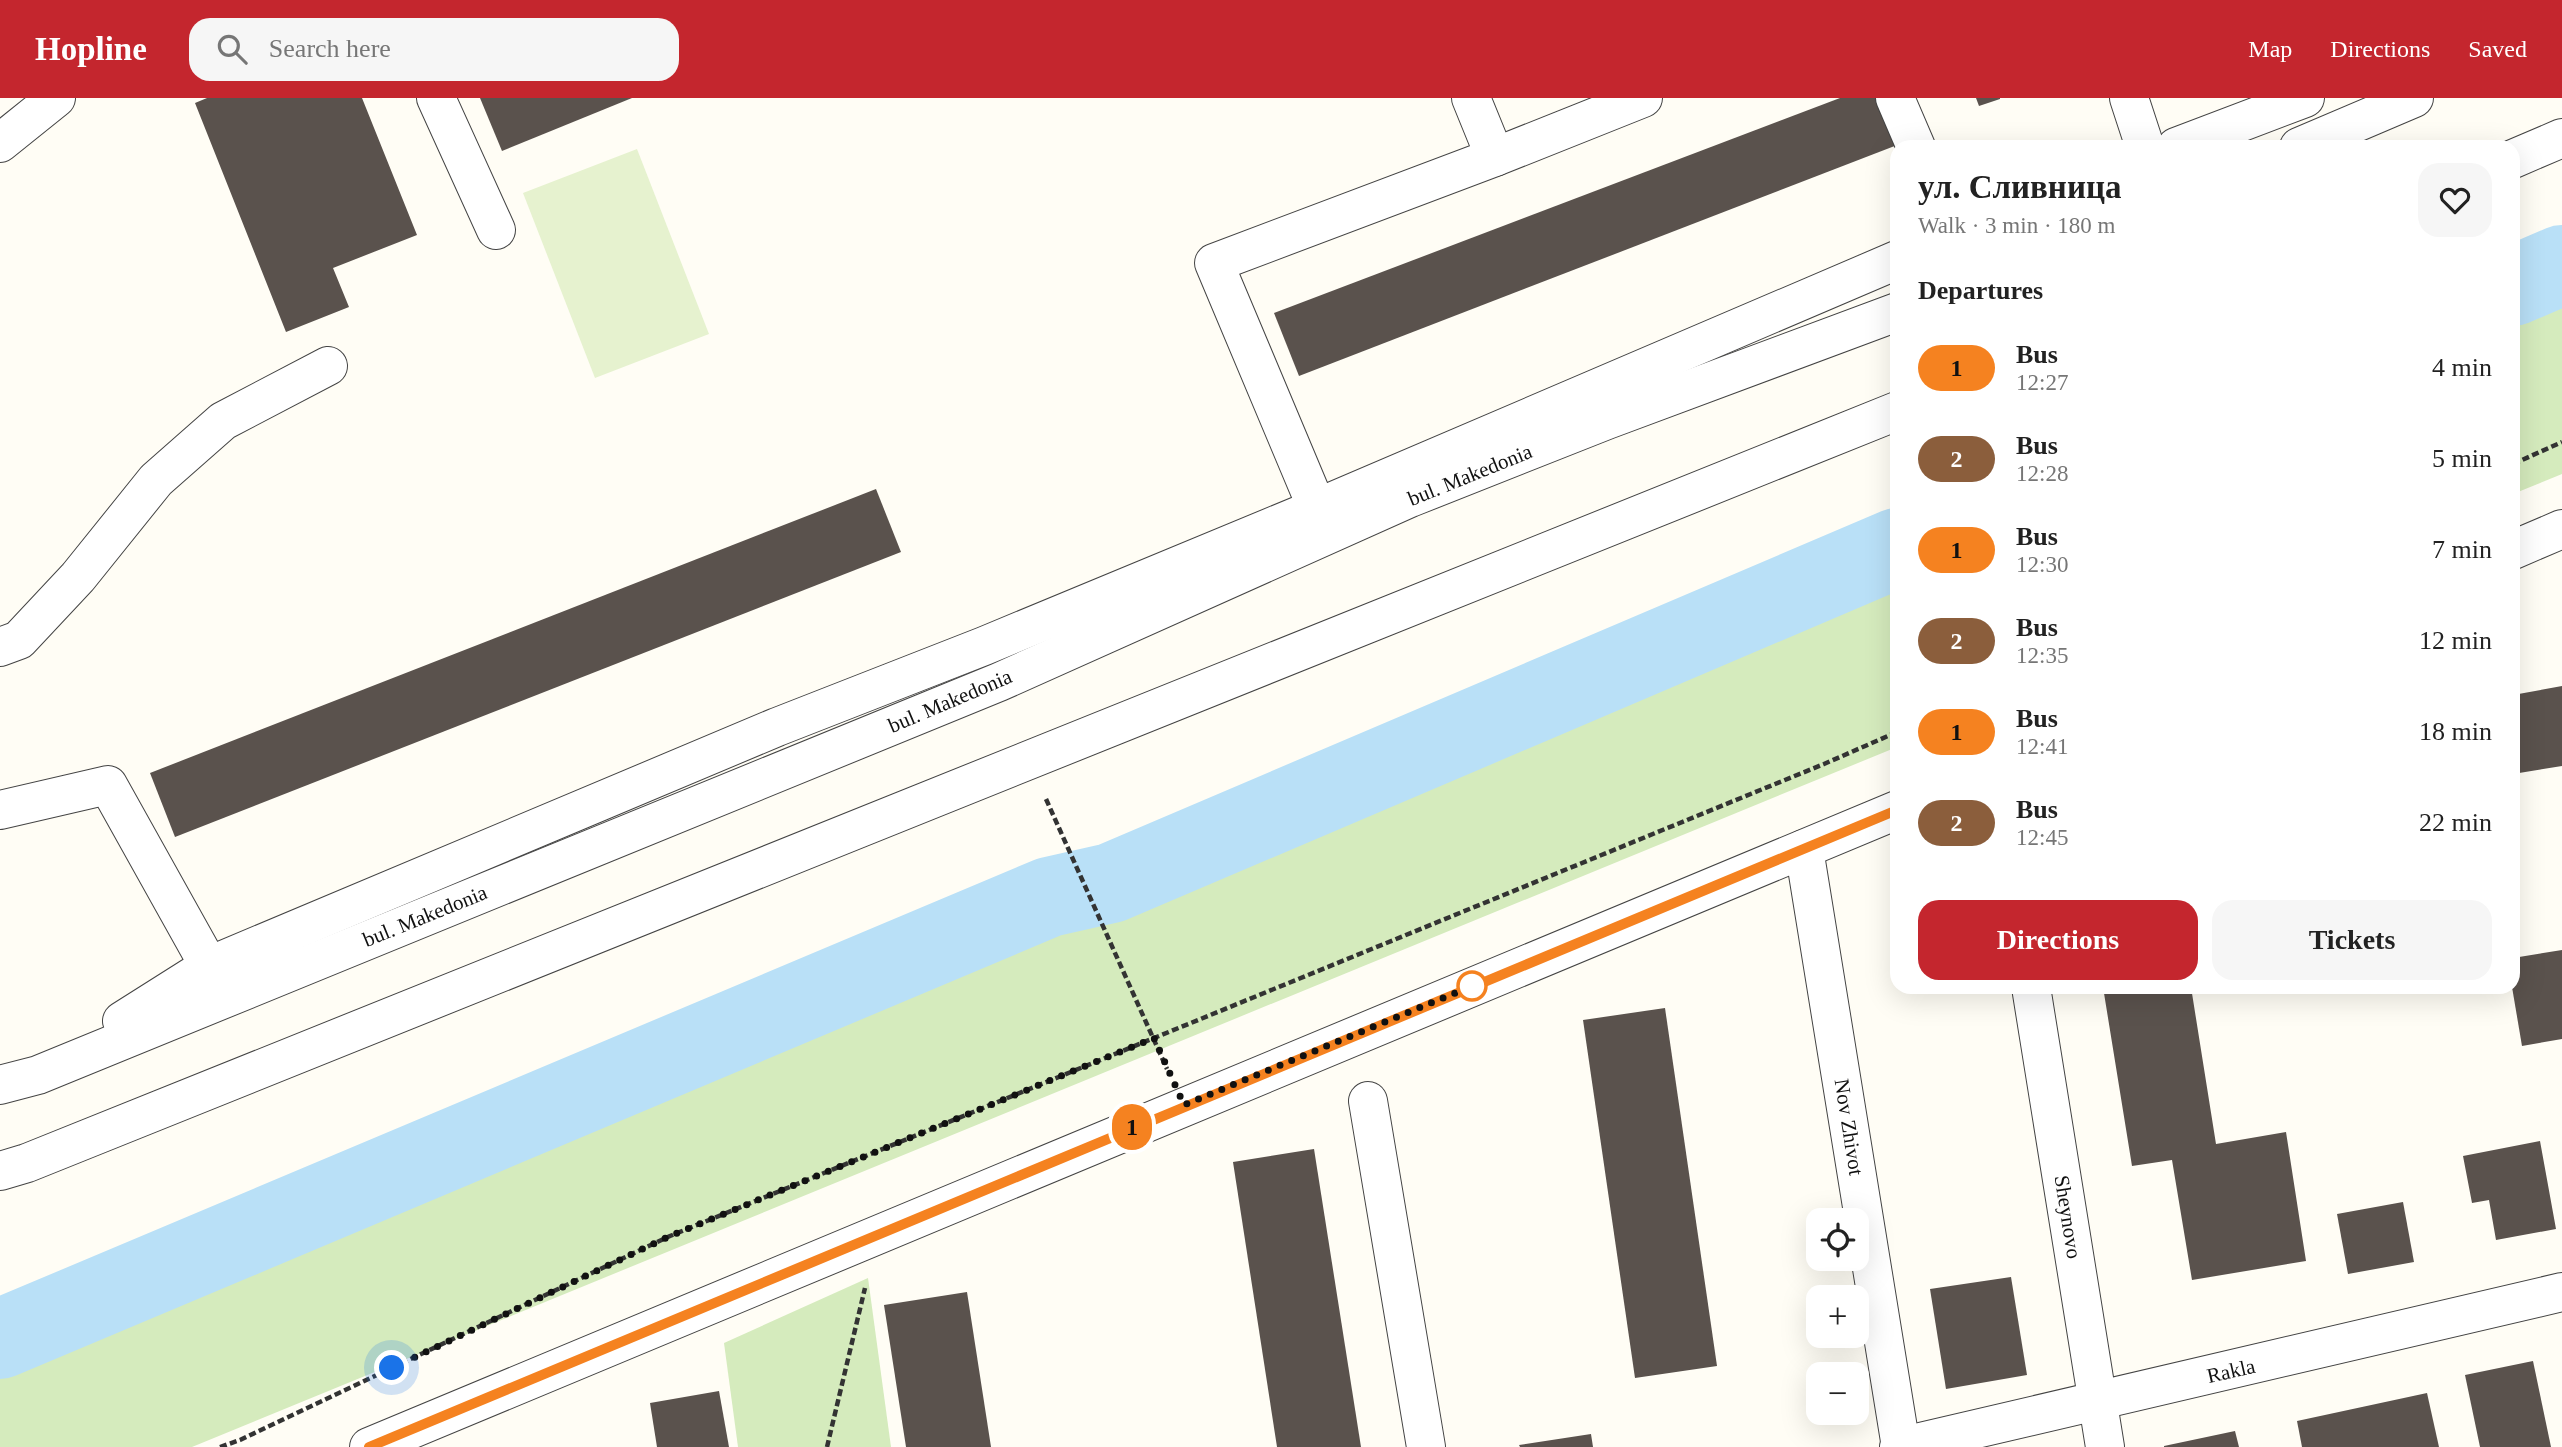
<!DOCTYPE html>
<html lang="en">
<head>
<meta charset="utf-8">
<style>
  :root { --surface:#fff; --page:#f6f6f6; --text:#222; --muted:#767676; --accent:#c4262e }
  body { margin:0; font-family:"Times New Roman",serif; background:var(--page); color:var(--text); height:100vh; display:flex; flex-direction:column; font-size:26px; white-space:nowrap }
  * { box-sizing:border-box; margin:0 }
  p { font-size:23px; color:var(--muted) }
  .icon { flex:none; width:38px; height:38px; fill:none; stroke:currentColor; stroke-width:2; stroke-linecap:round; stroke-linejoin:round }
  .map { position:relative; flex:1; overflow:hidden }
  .drawer { position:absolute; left:1890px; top:42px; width:630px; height:854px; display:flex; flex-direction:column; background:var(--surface); border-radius:21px; box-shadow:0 7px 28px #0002 }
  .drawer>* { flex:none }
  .badge { padding:0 14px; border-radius:23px; font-size:24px; line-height:46px }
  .controls { position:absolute; left:1806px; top:1110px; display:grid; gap:14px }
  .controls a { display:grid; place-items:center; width:63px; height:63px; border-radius:14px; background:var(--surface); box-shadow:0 7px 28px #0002; font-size:35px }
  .you { position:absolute; width:35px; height:35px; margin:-18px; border:5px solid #fff; border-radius:50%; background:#1a73e8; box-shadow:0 0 0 10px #1a73e833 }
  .map>.badge { position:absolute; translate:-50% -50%; box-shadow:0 0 0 4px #fff }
  h2 { padding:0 28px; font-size:26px; line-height:63px }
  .round { display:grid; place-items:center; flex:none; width:74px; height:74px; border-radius:21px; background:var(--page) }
  .summary { display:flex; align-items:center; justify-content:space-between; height:119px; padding:0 28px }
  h1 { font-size:33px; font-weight:600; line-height:52px }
  .cta { display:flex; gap:14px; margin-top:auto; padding:14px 28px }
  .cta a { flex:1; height:80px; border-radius:21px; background:var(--accent); color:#fff; font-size:28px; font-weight:600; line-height:80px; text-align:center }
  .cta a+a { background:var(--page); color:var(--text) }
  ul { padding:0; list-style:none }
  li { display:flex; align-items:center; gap:21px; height:91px; padding:0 28px }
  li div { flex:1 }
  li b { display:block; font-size:26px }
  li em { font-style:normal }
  li .badge { min-width:77px; font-weight:700; text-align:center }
  header { display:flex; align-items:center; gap:42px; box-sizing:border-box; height:98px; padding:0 35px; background:var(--accent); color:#fff }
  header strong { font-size:33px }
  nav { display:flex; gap:38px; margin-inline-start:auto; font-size:24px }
  .search { width:490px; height:63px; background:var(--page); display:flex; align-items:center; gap:18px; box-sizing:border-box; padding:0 24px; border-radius:21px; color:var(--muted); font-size:26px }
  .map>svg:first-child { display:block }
  .green { fill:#d5ebbd }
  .pitch { fill:#e6f2cf }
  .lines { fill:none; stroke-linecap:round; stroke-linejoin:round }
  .river { stroke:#b9e0f7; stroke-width:80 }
  .building { fill:#5a524d }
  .minor-casing { stroke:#444; stroke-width:40 }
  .path { stroke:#333; stroke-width:4.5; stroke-dasharray:7 3.5; stroke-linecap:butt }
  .minor { stroke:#fff; stroke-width:38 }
  .line-casing { stroke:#fff; stroke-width:16 }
  .line { stroke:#f58220; stroke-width:10 }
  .walk { stroke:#111; stroke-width:7; stroke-dasharray:0 12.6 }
  .stop-dot { fill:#fff; stroke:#f58220; stroke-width:3.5 }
  .labels { text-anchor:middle; stroke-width:7; stroke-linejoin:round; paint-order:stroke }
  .street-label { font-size:21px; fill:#111; stroke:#fff }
</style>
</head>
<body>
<header>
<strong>Hopline</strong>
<div class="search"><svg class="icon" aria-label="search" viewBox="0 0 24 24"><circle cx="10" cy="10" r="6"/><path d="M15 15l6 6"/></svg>Search here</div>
<nav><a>Map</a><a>Directions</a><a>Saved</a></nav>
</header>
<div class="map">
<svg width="2562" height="1349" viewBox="0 0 2562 1349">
  <rect width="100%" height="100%" fill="#fffdf5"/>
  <g class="green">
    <polygon points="2562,164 2562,376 2513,396 2513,185"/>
    <polygon points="1897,444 1897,649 192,1349 0,1349 0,1241"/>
    <polygon points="868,1180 891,1349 738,1349 724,1245"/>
  </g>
  <polygon class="pitch" points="637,51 709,236 595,280 523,95"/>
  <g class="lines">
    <g class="river">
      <polyline points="2513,188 2562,167"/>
      <polyline points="0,1241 1049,799 1111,785 1897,450"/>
    </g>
  </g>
  <g class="building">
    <polygon points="207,0 362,0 417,137 333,170 349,209 286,234 195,5"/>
    <polygon points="480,0 632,0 502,53"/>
    <polygon points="1840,0 1886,0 1905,44 1299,278 1274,215"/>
    <polygon points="1976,0 2000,0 2000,1 1979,8"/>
    <polygon points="876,391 901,454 175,739 150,675"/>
    <polygon points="2562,588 2562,668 2513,676 2513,597"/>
    <polygon points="2562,852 2562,941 2522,948 2512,889 2513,860"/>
    <polygon points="2103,889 2191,889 2216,1046 2286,1034 2306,1163 2192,1182 2172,1062 2132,1068"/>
    <polygon points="1665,910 1717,1268 1635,1280 1583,922"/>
    <polygon points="2540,1043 2556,1131 2496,1142 2489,1102 2472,1105 2463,1058"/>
    <polygon points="1314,1051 1361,1349 1277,1349 1233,1064"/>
    <polygon points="2403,1104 2414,1164 2348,1176 2337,1116"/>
    <polygon points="2011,1179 2027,1277 1946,1291 1930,1191"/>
    <polygon points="967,1194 991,1349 906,1349 884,1207"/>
    <polygon points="2533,1263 2551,1349 2480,1349 2465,1277"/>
    <polygon points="719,1293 729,1349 657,1349 650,1305"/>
    <polygon points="2427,1295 2439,1349 2302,1349 2297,1323"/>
    <polygon points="2235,1333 2239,1349 2164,1349 2164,1348"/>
    <polygon points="1591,1336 1593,1349 1520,1349 1519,1347"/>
  </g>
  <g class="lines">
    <defs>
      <g id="minor">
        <polyline points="436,0 496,132"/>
        <polyline points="1471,0 1495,59"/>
        <polyline points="1895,0 1916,49"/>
        <polyline points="2129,0 2145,49"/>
        <polyline points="0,45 56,0"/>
        <polyline points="2176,49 2305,0"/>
        <polyline points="2299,49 2414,0"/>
        <polyline points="2513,61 2562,40"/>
        <polyline points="1317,410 1214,165 1495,59 1643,0"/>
        <polyline points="2513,452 2562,431"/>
        <polyline points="0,549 19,542 78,479 156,382 223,323 328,268"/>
        <polyline points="0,712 108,687 209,868"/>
        <polyline points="1804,751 1901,1349"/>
        <polyline points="2031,889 2105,1349"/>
        <polyline points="122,923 209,868 777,629 984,548 1317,410 1897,162"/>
        <polyline points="0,987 38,977 999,584 1410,400 1607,322 1897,214"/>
        <polyline points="1368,1003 1426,1349"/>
        <polyline points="0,1073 27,1065 1897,313"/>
        <polyline points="369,1349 1897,712"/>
        <polyline points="1899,1349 2562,1194"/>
      </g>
    </defs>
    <use href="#minor" class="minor-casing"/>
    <g class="path">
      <polyline points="2513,366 2562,344"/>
      <polyline points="1046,701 1167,971"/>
      <polyline points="220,1349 240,1342 670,1138 1824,666 1897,634"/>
      <polyline points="827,1349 865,1190"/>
    </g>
    <use href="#minor" class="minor"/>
  </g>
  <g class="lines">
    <defs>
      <polyline id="line" points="369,1349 1897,712"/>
    </defs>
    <use href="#line" class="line-casing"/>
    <use href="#line" class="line"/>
    <polyline class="walk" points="392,1270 670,1138 1154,940 1184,1007 1472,888"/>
  </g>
  <circle class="stop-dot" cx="1472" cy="888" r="14"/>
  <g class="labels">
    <g class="street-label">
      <text transform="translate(1470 377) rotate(-22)" y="7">bul. Makedonia</text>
      <text transform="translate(950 603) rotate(-23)" y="7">bul. Makedonia</text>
      <text transform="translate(425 818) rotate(-22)" y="7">bul. Makedonia</text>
      <text transform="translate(1849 1029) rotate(81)" y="7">Nov Zhivot</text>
      <text transform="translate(2068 1119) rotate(81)" y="7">Sheynovo</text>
      <text transform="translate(2231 1273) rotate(-13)" y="7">Rakla</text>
    </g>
  </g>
</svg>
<div class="controls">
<a><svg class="icon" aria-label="locate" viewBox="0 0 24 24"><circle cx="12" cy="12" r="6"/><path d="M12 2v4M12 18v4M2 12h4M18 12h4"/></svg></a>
<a>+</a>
<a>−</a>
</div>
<div class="you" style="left:392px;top:1270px"></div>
<b class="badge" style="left:1132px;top:1029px;background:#f58220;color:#111">1</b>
<section class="drawer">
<div class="summary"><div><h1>ул. Сливница</h1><p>Walk · 3 min · 180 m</p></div><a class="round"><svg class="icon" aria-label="heart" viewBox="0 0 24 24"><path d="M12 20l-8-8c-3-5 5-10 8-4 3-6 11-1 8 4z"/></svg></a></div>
<h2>Departures</h2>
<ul>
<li><span class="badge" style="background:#f58220;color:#111">1</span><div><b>Bus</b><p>12:27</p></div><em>4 min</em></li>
<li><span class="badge" style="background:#8b5e3c;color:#fff">2</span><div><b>Bus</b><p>12:28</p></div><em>5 min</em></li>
<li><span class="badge" style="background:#f58220;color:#111">1</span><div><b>Bus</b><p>12:30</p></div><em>7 min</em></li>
<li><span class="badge" style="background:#8b5e3c;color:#fff">2</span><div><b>Bus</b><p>12:35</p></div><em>12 min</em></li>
<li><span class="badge" style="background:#f58220;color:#111">1</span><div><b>Bus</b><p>12:41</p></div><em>18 min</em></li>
<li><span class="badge" style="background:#8b5e3c;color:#fff">2</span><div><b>Bus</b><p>12:45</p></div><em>22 min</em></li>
</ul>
<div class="cta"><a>Directions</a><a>Tickets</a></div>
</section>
</div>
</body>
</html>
